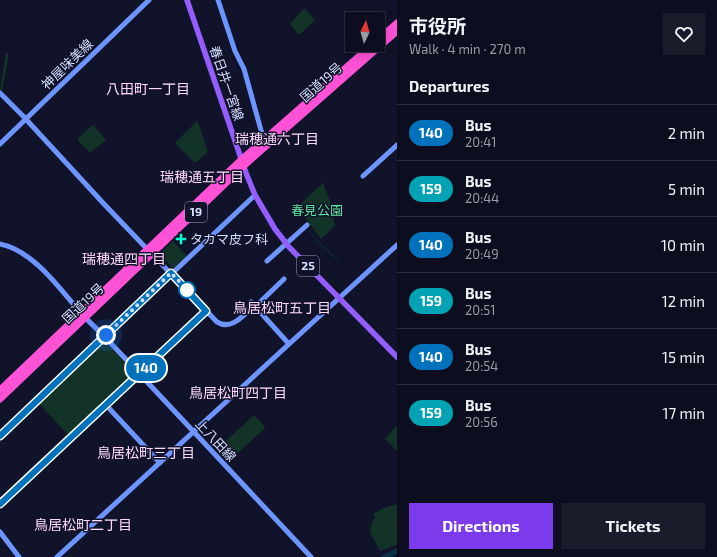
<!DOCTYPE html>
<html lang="en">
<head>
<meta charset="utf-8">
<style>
  :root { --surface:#0c0e1f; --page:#1a1c2c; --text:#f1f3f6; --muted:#9a9ca4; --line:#2c2e3d; --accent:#7c3aed }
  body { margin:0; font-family:"Exo 2","Noto Sans JP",sans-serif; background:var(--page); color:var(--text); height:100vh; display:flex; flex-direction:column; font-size:15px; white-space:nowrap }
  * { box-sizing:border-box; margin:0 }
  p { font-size:13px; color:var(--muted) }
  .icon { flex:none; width:22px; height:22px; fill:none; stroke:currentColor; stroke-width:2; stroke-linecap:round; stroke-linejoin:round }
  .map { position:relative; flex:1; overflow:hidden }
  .panel { display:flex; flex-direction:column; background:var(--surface); width:320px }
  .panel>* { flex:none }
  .badge { padding:0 8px; border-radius:13px; font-size:14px; line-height:26px }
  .needle { width:26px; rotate:5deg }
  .buttons { position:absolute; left:345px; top:12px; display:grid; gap:8px }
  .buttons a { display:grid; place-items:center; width:40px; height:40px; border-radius:0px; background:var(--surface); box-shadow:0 2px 10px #0003,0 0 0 1px var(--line); font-size:20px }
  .you { position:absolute; width:20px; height:20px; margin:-10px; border:3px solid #fff; border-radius:50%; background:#1a73e8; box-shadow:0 0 0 6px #1a73e833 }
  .map>.badge { position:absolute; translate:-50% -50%; box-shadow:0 0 0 2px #fff }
  h2 { padding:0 12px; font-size:15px; line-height:36px }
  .round { display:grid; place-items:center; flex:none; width:42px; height:42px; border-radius:0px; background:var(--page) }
  .summary { display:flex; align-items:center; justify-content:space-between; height:68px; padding:0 12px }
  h1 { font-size:19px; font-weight:700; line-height:30px }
  .button { display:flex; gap:8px; margin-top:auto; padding:8px 12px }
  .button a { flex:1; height:46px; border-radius:0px; background:var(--accent); color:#fff; font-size:16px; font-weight:700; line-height:46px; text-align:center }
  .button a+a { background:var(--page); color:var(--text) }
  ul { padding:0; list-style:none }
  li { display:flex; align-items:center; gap:12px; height:56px; padding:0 12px; border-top:1px solid var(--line) }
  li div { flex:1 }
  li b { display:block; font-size:15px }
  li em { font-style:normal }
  li .badge { min-width:44px; font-weight:700; text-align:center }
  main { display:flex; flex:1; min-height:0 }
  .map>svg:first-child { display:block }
  .green { fill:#133328 }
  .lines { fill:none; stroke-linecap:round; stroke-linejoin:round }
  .stream { stroke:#0a3247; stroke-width:1 }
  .river { stroke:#0a3247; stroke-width:5.5 }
  .secondary { stroke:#6e95ff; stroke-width:5 }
  .primary { stroke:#945eff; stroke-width:5.5 }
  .highway { stroke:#ff52d7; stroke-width:7 }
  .line-casing { stroke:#fff; stroke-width:9 }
  .line { stroke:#0072bc; stroke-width:6 }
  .walk { stroke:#d7deff; stroke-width:4; stroke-dasharray:0 7.2 }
  .poi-dot { fill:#03ffcf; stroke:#101329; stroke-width:1.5 }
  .stop-dot { fill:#fff; stroke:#0072bc; stroke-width:2 }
  .labels { text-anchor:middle; stroke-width:3; stroke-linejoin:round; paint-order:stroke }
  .shield { fill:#101329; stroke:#9ba1bf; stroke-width:1 }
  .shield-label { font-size:12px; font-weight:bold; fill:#d7deff }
  .street-label { font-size:13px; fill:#d7deff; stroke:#101329 }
  .park-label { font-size:13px; fill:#61e19c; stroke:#101329 }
  .poi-label { font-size:13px; fill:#d7deff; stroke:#101329; text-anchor:start }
  .neighbourhood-label { font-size:14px; fill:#ffd9fc; stroke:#101329 }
</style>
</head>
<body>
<main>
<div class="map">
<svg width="397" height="557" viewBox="0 0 397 557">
  <rect width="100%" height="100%" fill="#101329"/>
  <g class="green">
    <polygon points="304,8 315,20 300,34 298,34 290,24"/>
    <polygon points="6,53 8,53 8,59 2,91 0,90"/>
    <polygon points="196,122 198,122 208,152 195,163 175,143"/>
    <polygon points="93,125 106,140 90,153 78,140 78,138"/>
    <polygon points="323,183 330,201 335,226 321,239 297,207"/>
    <polygon points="173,241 187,256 173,268 161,255 161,252"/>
    <polygon points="104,340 134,373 134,375 70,435 68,435 38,402"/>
    <polygon points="253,416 255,416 265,427 265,428 227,463 226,462 216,450"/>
    <polygon points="397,426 397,451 385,439"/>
    <polygon points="397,504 397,545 380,551 370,532 371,531 370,529 375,516 373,514 384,508"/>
  </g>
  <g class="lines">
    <polyline class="stream" points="309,231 319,243 338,260"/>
    <polyline class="river" points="384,557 397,551"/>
    <g class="secondary">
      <polyline points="218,0 235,51 244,69 264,141"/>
      <path d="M0,93L23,116L104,204L217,322C232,331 243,315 254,306"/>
      <polyline points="0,144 149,0"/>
      <polyline points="363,176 397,145"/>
      <path d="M0,244C33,251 58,286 79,311C87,320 96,328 105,337L311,557"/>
      <polyline points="267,261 307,225"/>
      <polyline points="251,302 289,344"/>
      <polyline points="255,307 284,279"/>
      <polyline points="106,405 160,463"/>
      <polyline points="0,436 255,195"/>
      <polyline points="0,504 206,311"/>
      <polyline points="0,532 19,557"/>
      <polyline points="57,557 397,245"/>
    </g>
    <polyline class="primary" points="187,0 246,173 255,195 275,229 289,247 397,357"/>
    <g class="highway">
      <polyline points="378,40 397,23"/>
      <polyline points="0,390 241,160 372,45"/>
      <polyline points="0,399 249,161 397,31"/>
    </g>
  </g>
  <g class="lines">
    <defs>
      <polyline id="line" points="0,436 171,273 206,311 0,504"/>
    </defs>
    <use href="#line" class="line-casing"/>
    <use href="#line" class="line"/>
    <polyline class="walk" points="106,335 171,273 190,292 187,290"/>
  </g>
  <path class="poi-dot" d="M179 233h4v4h4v4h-4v4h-4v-4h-4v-4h4z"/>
  <circle class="stop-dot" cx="187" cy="290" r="8"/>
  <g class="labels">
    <g class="shield">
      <rect x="185" y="202" width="22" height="20" rx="3"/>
      <rect x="297" y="256" width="22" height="20" rx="3"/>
    </g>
    <g class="shield-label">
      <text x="196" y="216">19</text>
      <text x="308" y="270">25</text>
    </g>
    <g class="street-label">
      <text transform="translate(67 64) rotate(-44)" y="5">神屋味美線</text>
      <text transform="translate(321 82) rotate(-42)" y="5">国道19号</text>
      <text transform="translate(227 83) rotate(71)" y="5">春日井一宮線</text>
      <text transform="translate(83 303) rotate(-43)" y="5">国道19号</text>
      <text transform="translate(216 440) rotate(47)" y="5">上八田線</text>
    </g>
    <g class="park-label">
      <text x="317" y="215">春見公園</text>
    </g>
    <g class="poi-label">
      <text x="190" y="244">タカマ皮フ科</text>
    </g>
    <g class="neighbourhood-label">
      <text x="148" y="94">八田町一丁目</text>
      <text x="277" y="144">瑞穂通六丁目</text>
      <text x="202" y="182">瑞穂通五丁目</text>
      <text x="124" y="264">瑞穂通四丁目</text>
      <text x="282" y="313">鳥居松町五丁目</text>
      <text x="238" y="398">鳥居松町四丁目</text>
      <text x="146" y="458">鳥居松町三丁目</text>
      <text x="83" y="530">鳥居松町二丁目</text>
    </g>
  </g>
</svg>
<div class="buttons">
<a><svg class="needle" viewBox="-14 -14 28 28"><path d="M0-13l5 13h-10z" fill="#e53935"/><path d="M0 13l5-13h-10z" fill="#9a9ca4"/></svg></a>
</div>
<div class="you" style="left:106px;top:335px"></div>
<b class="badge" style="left:146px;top:368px;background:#0072bc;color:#fff">140</b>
</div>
<section class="panel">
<div class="summary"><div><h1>市役所</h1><p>Walk · 4 min · 270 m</p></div><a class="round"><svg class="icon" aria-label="heart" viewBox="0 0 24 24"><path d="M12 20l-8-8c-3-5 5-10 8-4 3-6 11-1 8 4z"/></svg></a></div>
<h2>Departures</h2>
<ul>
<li><span class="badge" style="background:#0072bc;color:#fff">140</span><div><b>Bus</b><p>20:41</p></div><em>2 min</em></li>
<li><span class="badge" style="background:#00a3b4;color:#fff">159</span><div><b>Bus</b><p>20:44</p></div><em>5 min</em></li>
<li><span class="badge" style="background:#0072bc;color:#fff">140</span><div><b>Bus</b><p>20:49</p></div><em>10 min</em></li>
<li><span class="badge" style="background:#00a3b4;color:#fff">159</span><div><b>Bus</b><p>20:51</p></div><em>12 min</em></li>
<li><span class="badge" style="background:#0072bc;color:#fff">140</span><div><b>Bus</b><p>20:54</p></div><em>15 min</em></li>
<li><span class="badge" style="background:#00a3b4;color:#fff">159</span><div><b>Bus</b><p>20:56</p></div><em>17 min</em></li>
</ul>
<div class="button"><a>Directions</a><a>Tickets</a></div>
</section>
</main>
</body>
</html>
